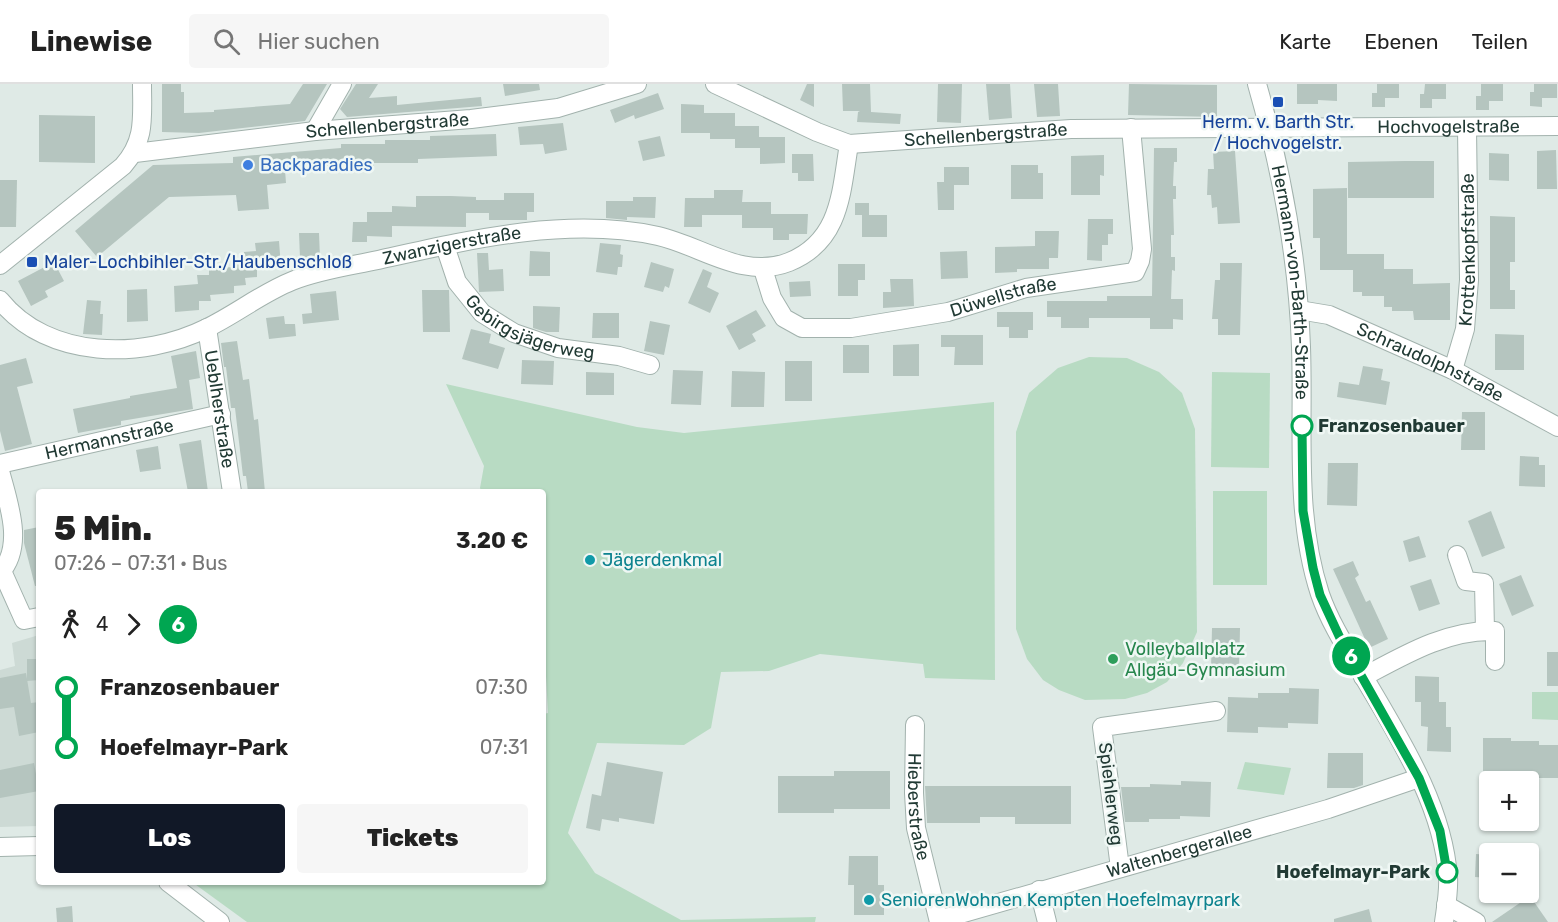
<!DOCTYPE html>
<html lang="de">
<head>
<meta charset="utf-8">
<style>
  :root { --surface:#fff; --page:#f6f6f6; --text:#222; --muted:#767676; --line:#e0e0e0; --accent:#111827 }
  body { margin:0; font-family:Rubik,sans-serif; background:var(--page); color:var(--text); height:100vh; display:flex; flex-direction:column; font-size:22px; white-space:nowrap }
  * { box-sizing:border-box; margin:0 }
  p { font-size:20px; color:var(--muted) }
  .icon { flex:none; width:33px; height:33px; fill:none; stroke:currentColor; stroke-width:2; stroke-linecap:round; stroke-linejoin:round }
  .map { position:relative; flex:1; overflow:hidden }
  .sheet { position:absolute; left:36px; top:405px; width:510px; height:396px; display:flex; flex-direction:column; background:var(--surface); border-radius:6px; box-shadow:0 2px 4px #0004 }
  .sheet>* { flex:none }
  .badge { padding:0 12px; border-radius:20px; font-size:21px; line-height:39px }
  .fabs { position:absolute; left:1479px; top:687px; display:grid; gap:12px }
  .fabs a { display:grid; place-items:center; width:60px; height:60px; border-radius:6px; background:var(--surface); box-shadow:0 2px 4px #0004; font-size:30px }
  .map>.badge { position:absolute; translate:-50% -50%; box-shadow:0 0 0 3px #fff }
  .legs { display:flex; align-items:center; gap:9px; height:66px; padding:0 18px; font-size:20px }
  .legs p { margin-inline-start:auto }
  .headline { display:flex; align-items:center; justify-content:space-between; height:102px; padding:0 18px }
  h1 { font-size:33px; font-weight:800; line-height:45px }
  .primary-button { display:flex; gap:12px; margin-top:auto; padding:12px 18px }
  .primary-button a { flex:1; height:69px; border-radius:6px; background:var(--accent); color:#fff; font-size:24px; font-weight:800; line-height:69px; text-align:center }
  .primary-button a+a { background:var(--page); color:var(--text) }
  ul { padding:0 18px; list-style:none }
  li { display:flex; align-items:center; gap:21px; height:60px; font-size:22px }
  li i { display:grid; place-items:center; width:9px; height:100%; margin:0 8px; background:currentColor }
  li i::after { content:''; width:15px; height:15px; margin:-8px; border:4px solid; border-radius:50%; background:var(--surface) }
  li p { margin-inline-start:auto }
  li:first-child i { background:linear-gradient(#0000 50%,currentColor 0) }
  li:last-child i { background:linear-gradient(currentColor 50%,#0000 0) }
  header { display:flex; align-items:center; gap:36px; box-sizing:border-box; height:84px; padding:0 30px; background:var(--surface); border-bottom:2px solid var(--line) }
  header strong { font-size:28px }
  nav { display:flex; gap:33px; margin-inline-start:auto; font-size:21px }
  .search { width:420px; height:54px; background:var(--page); display:flex; align-items:center; gap:15px; box-sizing:border-box; padding:0 21px; border-radius:6px; color:var(--muted); font-size:22px }
  .map>svg:first-child { display:block }
  .built { fill:#cddad5 }
  .green { fill:#b8dbc3 }
  .building { fill:#b5c5bf }
  .lines { fill:none; stroke-linecap:round; stroke-linejoin:round }
  .minor-casing { stroke:#a2b2ad; stroke-width:20 }
  .minor { stroke:#fff; stroke-width:18 }
  .line-1-casing { stroke:#fff; stroke-width:14 }
  .line-1 { stroke:#00a651; stroke-width:9 }
  .transit-dot { fill:#1a4fb4; stroke:#eff7f4; stroke-width:2 }
  .shop-dot { fill:#3f7fe0; stroke:#eff7f4; stroke-width:2 }
  .stop-1-dot { fill:#fff; stroke:#00a651; stroke-width:3 }
  .culture-dot { fill:#0f9aa8; stroke:#eff7f4; stroke-width:2 }
  .leisure-dot { fill:#2e9e5b; stroke:#eff7f4; stroke-width:2 }
  .labels { text-anchor:middle; stroke-width:5; stroke-linejoin:round; paint-order:stroke }
  .transit-label { font-size:18px; fill:#164399; stroke:#eff7f4 }
  .street-label { font-size:18px; fill:#213a34; stroke:#eff7f4 }
  .shop-label { font-size:18px; fill:#366cbe; stroke:#eff7f4; text-anchor:start }
  .stop-label { font-size:18px; font-weight:bold; fill:#213a34; stroke:#eff7f4; text-anchor:start }
  .culture-label { font-size:18px; fill:#0d838f; stroke:#eff7f4; text-anchor:start }
  .leisure-label { font-size:18px; fill:#27864d; stroke:#eff7f4; text-anchor:start }
</style>
</head>
<body>
<header>
<strong>Linewise</strong>
<div class="search"><svg class="icon" aria-label="search" viewBox="0 0 24 24"><circle cx="10" cy="10" r="6"/><path d="M15 15l6 6"/></svg>Hier suchen</div>
<nav><a>Karte</a><a>Ebenen</a><a>Teilen</a></nav>
</header>
<div class="map">
<svg width="1558" height="838" viewBox="0 0 1558 838">
  <rect width="100%" height="100%" fill="#dfeae6"/>
  <polygon class="built" points="39,551 39,742 0,743 0,586 15,582 12,559"/>
  <g class="green">
    <polygon points="1089,273 1127,274 1159,288 1182,309 1195,345 1197,548 1183,579 1167,598 1147,609 1125,615 1085,616 1059,606 1043,596 1027,575 1016,545 1016,348 1029,309 1058,284"/>
    <polygon points="1212,288 1270,289 1269,384 1211,383"/>
    <polygon points="446,300 637,343 684,349 994,318 995,596 925,594 923,580 820,570 769,587 721,588 711,644 684,661 597,659 568,749 595,789 681,836 816,833 815,838 247,838 192,798 543,798 543,630 548,629 543,537 543,408 482,408 480,404 484,382"/>
    <rect x="1213" y="407" width="54" height="94"/>
    <polygon points="1532,608 1558,608 1558,636 1532,635"/>
    <polygon points="1245,678 1291,684 1284,711 1237,705"/>
  </g>
  <g class="building">
    <polygon points="162,0 181,0 181,8 184,8 184,29 214,28 214,26 290,20 303,0 327,0 305,37 199,49 162,48"/>
    <polygon points="356,0 378,0 369,14 397,12 397,21 481,13 482,22 347,33 340,25"/>
    <polygon points="503,0 539,0 540,6 505,12"/>
    <polygon points="807,0 814,0 814,23 800,16"/>
    <polygon points="842,0 870,0 871,28 901,30 900,40 857,38 858,28 860,27 843,27"/>
    <polygon points="938,0 962,0 961,39 937,38"/>
    <polygon points="986,0 1010,0 1012,34 989,36"/>
    <polygon points="1034,0 1058,0 1060,32 1037,33"/>
    <polygon points="1129,0 1217,1 1217,33 1128,31"/>
    <polygon points="1297,0 1337,0 1337,17 1318,16 1318,20 1297,20"/>
    <polygon points="1377,0 1399,0 1399,14 1385,14 1385,23 1372,23 1372,9 1377,9"/>
    <polygon points="1425,0 1446,0 1446,15 1432,15 1432,24 1420,24 1420,10 1424,10"/>
    <polygon points="1481,0 1503,0 1503,17 1489,17 1489,26 1476,26 1476,12 1481,12"/>
    <polygon points="1534,0 1557,0 1557,14 1542,14 1542,23 1530,22 1530,8 1534,8"/>
    <polygon points="658,9 664,25 635,35 634,31 615,39 610,26"/>
    <polygon points="681,20 704,21 704,29 735,29 735,42 759,42 759,53 785,53 785,79 760,80 760,64 735,64 735,55 710,55 710,49 681,49"/>
    <polygon points="39,31 95,32 95,79 39,78"/>
    <polygon points="563,39 567,66 545,70 543,60 520,61 518,43"/>
    <polygon points="496,50 497,72 418,75 418,79 374,79 374,83 342,83 342,81 285,86 286,99 267,101 269,125 238,127 236,111 169,113 97,173 75,147 153,81 233,79 233,73 341,64 341,60 385,60 385,56 430,56 430,52"/>
    <polygon points="660,52 665,72 643,77 638,57"/>
    <polygon points="1154,64 1177,64 1177,78 1174,78 1173,102 1176,102 1176,115 1173,115 1174,151 1171,151 1171,173 1175,173 1175,187 1172,186 1171,215 1183,215 1183,236 1173,235 1173,245 1150,245 1150,234 1089,234 1089,244 1061,244 1061,233 1047,233 1047,217 1107,217 1107,212 1152,212"/>
    <polygon points="1556,66 1557,105 1537,105 1537,67"/>
    <polygon points="1235,67 1240,139 1218,140 1217,123 1212,124 1211,111 1207,111 1208,85 1214,85 1213,68"/>
    <polygon points="1489,69 1509,70 1509,97 1489,96"/>
    <polygon points="792,70 813,70 814,97 798,97 798,89 792,89"/>
    <polygon points="1104,71 1104,92 1100,91 1100,111 1071,111 1071,72"/>
    <polygon points="1405,77 1434,77 1434,114 1348,114 1348,78"/>
    <polygon points="1011,81 1038,81 1038,89 1043,89 1043,115 1011,115"/>
    <polygon points="944,83 969,83 969,101 954,101 954,126 938,126 937,98 944,98"/>
    <polygon points="0,96 17,96 16,143 0,143"/>
    <polygon points="1347,104 1347,170 1384,170 1384,185 1413,185 1413,200 1450,199 1450,236 1414,236 1413,227 1392,227 1392,223 1384,223 1384,212 1362,212 1362,208 1353,208 1353,186 1320,186 1320,154 1313,154 1313,105"/>
    <polygon points="714,106 743,106 742,118 771,118 771,130 808,130 807,150 789,150 789,156 773,156 773,144 742,144 742,131 702,131 702,143 684,143 685,114 714,114"/>
    <polygon points="504,109 534,109 534,128 527,128 527,136 489,136 489,129 466,129 466,143 392,142 392,153 367,152 367,158 352,158 353,138 367,138 367,128 392,128 392,122 416,123 416,112 451,112 476,113 476,116 504,116"/>
    <polygon points="633,113 656,113 655,134 627,133 627,136 606,134 606,117 633,117"/>
    <polygon points="855,119 869,119 869,131 887,131 887,153 862,153 862,131 855,131"/>
    <polygon points="1490,132 1515,133 1515,178 1510,178 1510,206 1515,206 1515,225 1490,225"/>
    <polygon points="1088,135 1113,135 1113,150 1108,150 1108,161 1102,161 1102,177 1087,176"/>
    <polygon points="1035,147 1059,147 1058,174 1049,174 1049,185 1017,185 1017,188 995,189 995,163 1035,162"/>
    <polygon points="299,149 319,149 320,174 300,174"/>
    <polygon points="279,157 281,183 257,185 257,193 245,194 246,201 234,202 234,209 210,211 211,217 199,217 199,226 175,228 174,202 198,200 197,191 209,191 209,185 233,183 232,176 244,175 244,168 256,167 255,159"/>
    <polygon points="600,159 621,161 620,170 623,171 622,183 618,183 617,191 596,188"/>
    <polygon points="530,167 550,168 550,192 529,192"/>
    <polygon points="967,167 968,194 941,195 940,168"/>
    <polygon points="477,169 488,169 489,186 503,185 504,207 479,208"/>
    <polygon points="54,178 64,197 45,207 48,213 31,222 18,197"/>
    <polygon points="651,178 674,185 669,204 665,202 663,208 644,203"/>
    <polygon points="1220,179 1242,179 1240,251 1218,251 1218,235 1212,235 1215,196 1220,196"/>
    <polygon points="838,180 865,180 865,196 858,196 858,212 838,212"/>
    <polygon points="703,185 712,189 707,203 719,209 710,229 688,219"/>
    <polygon points="890,195 913,195 914,222 883,224 883,208 891,208"/>
    <polygon points="810,197 811,212 790,213 789,198"/>
    <polygon points="147,205 148,237 127,238 127,206"/>
    <polygon points="422,206 449,206 450,248 423,248"/>
    <polygon points="336,207 339,236 303,240 302,230 312,229 310,210"/>
    <polygon points="87,216 101,217 100,230 103,230 102,251 83,250"/>
    <polygon points="533,222 560,223 559,248 546,248 533,244"/>
    <polygon points="756,226 766,242 752,250 756,257 739,266 726,242"/>
    <polygon points="997,228 1033,228 1033,246 1028,246 1028,254 1009,254 1009,243 997,243"/>
    <polygon points="593,229 619,229 619,254 592,254"/>
    <polygon points="284,232 285,240 295,240 296,252 269,255 266,234"/>
    <polygon points="650,237 670,241 664,271 644,267"/>
    <polygon points="471,245 491,250 489,259 505,264 498,285 462,275"/>
    <polygon points="1495,250 1524,251 1524,286 1495,286"/>
    <polygon points="941,251 983,251 983,281 954,281 955,263 941,263"/>
    <polygon points="237,257 243,296 249,295 254,336 258,335 265,408 248,408 246,392 243,392 235,324 231,324 226,283 224,283 221,259"/>
    <polygon points="919,260 919,292 893,292 893,261"/>
    <rect x="843" y="261" width="26" height="28"/>
    <polygon points="196,267 200,294 189,296 193,325 121,337 121,341 78,349 73,325 130,314 130,312 177,304 171,272"/>
    <polygon points="26,274 33,299 17,303 32,360 5,367 0,347 0,281"/>
    <polygon points="522,276 554,277 553,301 521,300"/>
    <rect x="785" y="277" width="27" height="40"/>
    <polygon points="1363,282 1383,285 1381,296 1390,298 1386,321 1337,313 1339,298 1359,301"/>
    <polygon points="673,286 703,287 701,321 671,320"/>
    <polygon points="732,287 765,288 764,323 731,323"/>
    <polygon points="586,288 614,289 614,311 586,311"/>
    <polygon points="1462,328 1485,328 1485,366 1461,366"/>
    <polygon points="201,356 208,408 188,408 179,360"/>
    <polygon points="158,362 161,385 140,388 136,366"/>
    <polygon points="1520,372 1539,373 1539,381 1545,381 1545,403 1519,402"/>
    <polygon points="1328,379 1358,379 1357,422 1327,421"/>
    <polygon points="1491,427 1505,464 1482,473 1468,437"/>
    <polygon points="39,443 39,502 35,502 24,459 24,446"/>
    <polygon points="1419,452 1426,473 1409,478 1403,457"/>
    <polygon points="1353,477 1359,491 1355,494 1366,518 1370,516 1388,555 1369,564 1333,485"/>
    <polygon points="1521,491 1534,522 1512,532 1499,500"/>
    <polygon points="1431,495 1440,520 1419,527 1410,502"/>
    <polygon points="1212,544 1240,544 1239,586 1211,586"/>
    <rect x="1547" y="568" width="11" height="34"/>
    <polygon points="27,575 39,575 39,596 27,597"/>
    <polygon points="26,589 31,619 39,618 39,648 19,652 14,623 0,625 0,594"/>
    <polygon points="1415,592 1439,593 1439,618 1446,618 1446,643 1451,643 1451,668 1427,667 1428,643 1421,642 1421,618 1415,618"/>
    <polygon points="1289,604 1319,605 1318,640 1288,639 1288,644 1258,643 1258,649 1227,648 1228,613 1258,614 1258,609 1289,609"/>
    <polygon points="1483,654 1511,654 1511,657 1539,657 1539,661 1558,661 1558,694 1539,694 1539,691 1511,691 1511,687 1483,687"/>
    <polygon points="1328,669 1363,669 1363,701 1354,704 1327,704"/>
    <polygon points="607,678 663,688 654,740 619,734 619,738 602,735 600,747 586,744 592,710 601,712"/>
    <polygon points="34,679 39,707 0,714 0,686"/>
    <polygon points="834,687 890,687 890,725 834,725 834,729 778,729 778,692 834,692"/>
    <polygon points="1181,697 1211,698 1210,733 1180,732 1180,735 1149,735 1149,738 1125,738 1121,703 1150,703 1150,700 1181,701"/>
    <polygon points="925,702 1071,702 1071,740 1015,740 1015,733 980,733 980,739 927,739"/>
    <polygon points="1476,770 1490,771 1490,794 1475,793"/>
    <polygon points="849,772 878,772 878,801 884,801 884,831 854,831 854,801 848,801"/>
    <polygon points="1530,812 1548,838 1492,838"/>
    <polygon points="72,822 73,838 57,838 56,824"/>
    <polygon points="1369,825 1372,838 1334,838 1334,835"/>
  </g>
  <g class="lines">
    <defs>
      <g id="minor">
        <path id="s1" d="M715,0L817,48L849,60L1071,45L1558,42"/>
        <path id="s2" d="M1257,0C1281,84 1298,175 1301,263C1304,345 1294,431 1320,510C1330,539 1347,565 1362,590C1398,652 1443,720 1448,793C1449,808 1446,823 1444,838"/>
        <polyline points="315,47 342,0"/>
        <path id="s3" d="M135,69L315,47L471,35L558,24L637,0"/>
        <path id="s4" d="M445,162L457,198L482,229L514,249L558,264L619,272L650,281"/>
        <path d="M0,181L123,82C146,56 142,33 142,0"/>
        <path id="s5" d="M763,185L772,214L784,234L802,244H851L948,228L1026,204L1135,188L1140,177L1142,165L1131,44"/>
        <path id="s6" d="M0,216C48,276 143,276 207,244C236,230 262,209 292,197C319,186 350,182 378,176C468,156 567,132 658,152C702,162 743,196 789,178C841,157 841,108 849,60"/>
        <path id="s7" d="M1299,226L1329,231L1453,286L1558,343"/>
        <path id="s8" d="M207,244L232,408"/>
        <path id="s9" d="M1453,286L1465,245L1469,196L1467,44"/>
        <path id="s10" d="M0,380L221,330"/>
        <path d="M0,387C8,418 25,462 0,489"/>
        <polyline points="1457,471 1466,497 1484,499 1485,547"/>
        <polyline points="2,487 24,536 39,533"/>
        <path d="M1363,593C1404,571 1448,545 1495,547V577"/>
        <path id="s11" d="M915,641L914,709L916,744L939,838"/>
        <polyline points="0,763 39,762"/>
        <polyline points="1120,784 1102,643 1216,627"/>
        <polyline points="168,798 220,838"/>
        <polyline points="1039,806 1047,838"/>
        <polyline points="1446,821 1476,838"/>
        <path id="s12" d="M939,836L1328,725L1419,694"/>
      </g>
    </defs>
    <use href="#minor" class="minor-casing"/>
    <use href="#minor" class="minor"/>
  </g>
  <g class="lines">
    <defs>
      <polyline id="line-1" points="1302,342 1303,427 1313,484 1320,511 1340,554 1419,694 1440,747 1447,788"/>
    </defs>
    <use href="#line-1" class="line-1-casing"/>
    <use href="#line-1" class="line-1"/>
  </g>
  <g class="transit-dot">
    <rect x="1272" y="12" width="12" height="12" rx="3"/>
    <rect x="26" y="172" width="12" height="12" rx="3"/>
  </g>
  <circle class="shop-dot" cx="248" cy="81" r="6"/>
  <g class="stop-1-dot">
    <circle cx="1302" cy="342" r="10"/>
    <circle cx="1447" cy="788" r="10"/>
  </g>
  <g class="culture-dot">
    <circle cx="590" cy="476" r="6"/>
    <circle cx="869" cy="816" r="6"/>
  </g>
  <circle class="leisure-dot" cx="1113" cy="575" r="6"/>
  <g class="labels">
    <g class="transit-label">
      <text x="1278" y="44">Herm. v. Barth Str.<tspan x="1278" dy="21">/ Hochvogelstr.</tspan></text>
      <text x="44" y="184" text-anchor="start">Maler-Lochbihler-Str./Haubenschloß</text>
    </g>
    <g class="street-label">
      <text dy="6" stroke="none"><textPath href="#s3" startOffset="254">Schellenbergstraße</textPath></text>
      <text dy="6" stroke="none"><textPath href="#s1" startOffset="747">Hochvogelstraße</textPath></text>
      <text dy="6" stroke="none"><textPath href="#s1" startOffset="284">Schellenbergstraße</textPath></text>
      <text dy="6" stroke="none"><textPath href="#s6" startOffset="486">Zwanzigerstraße</textPath></text>
      <text dy="6" stroke="none"><textPath href="#s9" startOffset="122">Krottenkopfstraße</textPath></text>
      <text dy="6" stroke="none"><textPath href="#s2" startOffset="202">Hermann-von-Barth-Straße</textPath></text>
      <text dy="6" stroke="none"><textPath href="#s5" startOffset="279">Düwellstraße</textPath></text>
      <text dy="6" stroke="none"><textPath href="#s4" startOffset="128">Gebirgsjägerweg</textPath></text>
      <text dy="6" stroke="none"><textPath href="#s7" startOffset="142">Schraudolphstraße</textPath></text>
      <text dy="6" stroke="none"><textPath href="#s8" startOffset="82">Ueblherstraße</textPath></text>
      <text dy="6" stroke="none"><textPath href="#s10" startOffset="112">Hermannstraße</textPath></text>
      <text transform="translate(1111 710) rotate(83)" y="6">Spiehlerweg</text>
      <text dy="6" stroke="none"><textPath href="#s11" startOffset="82">Hieberstraße</textPath></text>
      <text dy="6" stroke="none"><textPath href="#s12" startOffset="250">Waltenbergerallee</textPath></text>
    </g>
    <g class="shop-label">
      <text x="260" y="87">Backparadies</text>
    </g>
    <g class="stop-label">
      <text x="1318" y="348">Franzosenbauer</text>
      <text x="1430" y="794" text-anchor="end">Hoefelmayr-Park</text>
    </g>
    <g class="culture-label">
      <text x="602" y="482">Jägerdenkmal</text>
      <text x="881" y="822">SeniorenWohnen Kempten Hoefelmayrpark</text>
    </g>
    <g class="leisure-label">
      <text x="1125" y="571">Volleyballplatz<tspan x="1125" dy="21">Allgäu-Gymnasium</tspan></text>
    </g>
  </g>
</svg>
<div class="fabs">
<a>+</a>
<a>−</a>
</div>
<b class="badge" style="left:1351px;top:572px;background:#00a651;color:#fff">6</b>
<section class="sheet">
<div class="headline"><div><h1>5 Min.</h1><p>07:26 – 07:31 · Bus</p></div><b>3.20 €</b></div>
<div class="legs"><svg class="icon" aria-label="walk" viewBox="0 0 24 24"><circle cx="13" cy="4" r="2"/><path d="M13 8l-2 6 4 7M11 14l-3 7M7 12l3-4h3l4 4"/></svg>4<svg class="icon" aria-label="forward" viewBox="0 0 24 24"><path d="M9 5l7 7-7 7"/></svg><b class="badge" style="background:#00a651;color:#fff">6</b></div>
<ul>
<li><i style="color:#00a651"></i><b>Franzosenbauer</b><p>07:30</p></li>
<li><i style="color:#00a651"></i><b>Hoefelmayr-Park</b><p>07:31</p></li>
</ul>
<div class="primary-button"><a>Los</a><a>Tickets</a></div>
</section>
</div>
</body>
</html>
